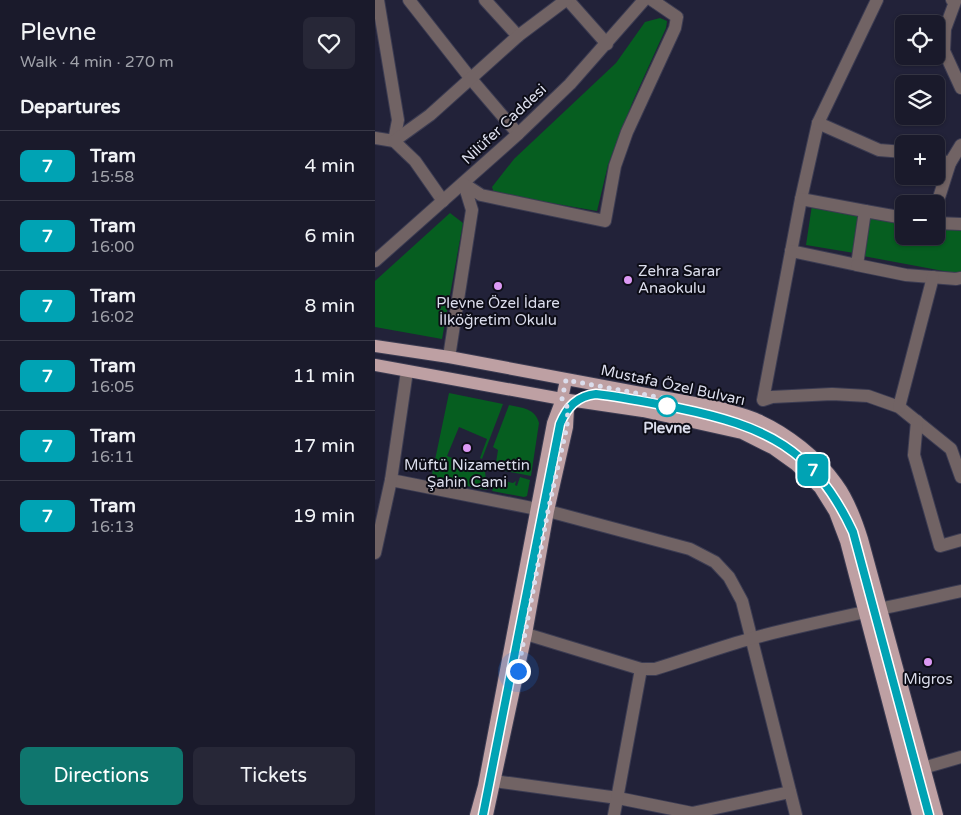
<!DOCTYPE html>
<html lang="en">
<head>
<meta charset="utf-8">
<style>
  :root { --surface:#1a1a2b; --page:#272737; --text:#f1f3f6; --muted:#9fa1a9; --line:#383847; --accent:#0f766e }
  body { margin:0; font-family:"Varela Round",sans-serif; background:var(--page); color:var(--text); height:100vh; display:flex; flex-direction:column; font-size:19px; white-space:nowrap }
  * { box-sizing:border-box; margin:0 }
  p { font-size:16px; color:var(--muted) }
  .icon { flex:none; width:28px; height:28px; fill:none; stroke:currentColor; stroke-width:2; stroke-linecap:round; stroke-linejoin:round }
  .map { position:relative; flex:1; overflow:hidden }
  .drawer { display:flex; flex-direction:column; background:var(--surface); width:375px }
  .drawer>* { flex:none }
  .badge { padding:0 10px; border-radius:8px; font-size:18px; line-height:32px }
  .controls { position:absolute; left:520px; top:15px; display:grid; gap:10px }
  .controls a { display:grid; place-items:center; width:50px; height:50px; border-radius:8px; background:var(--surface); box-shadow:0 1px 4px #0004,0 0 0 1px var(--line); font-size:25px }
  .you { position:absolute; width:25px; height:25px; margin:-12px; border:4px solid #fff; border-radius:50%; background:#1a73e8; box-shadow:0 0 0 8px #1a73e833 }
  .map>.badge { position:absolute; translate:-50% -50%; box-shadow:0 0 0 2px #fff }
  h2 { padding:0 20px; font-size:19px; line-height:45px }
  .round { display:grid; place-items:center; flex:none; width:52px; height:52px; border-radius:8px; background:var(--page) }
  .head { display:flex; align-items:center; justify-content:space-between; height:85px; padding:0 20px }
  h1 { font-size:24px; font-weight:600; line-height:38px }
  .cta { display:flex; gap:10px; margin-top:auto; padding:10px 20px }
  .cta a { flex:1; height:58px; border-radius:8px; background:var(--accent); color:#fff; font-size:20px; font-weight:600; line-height:58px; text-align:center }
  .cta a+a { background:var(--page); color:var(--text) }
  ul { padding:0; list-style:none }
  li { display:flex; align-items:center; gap:15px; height:70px; padding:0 20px; border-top:1px solid var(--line) }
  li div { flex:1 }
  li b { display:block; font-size:19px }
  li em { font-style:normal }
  li .badge { min-width:55px; font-weight:700; text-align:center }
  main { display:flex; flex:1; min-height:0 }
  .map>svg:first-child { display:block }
  .green { fill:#065e20 }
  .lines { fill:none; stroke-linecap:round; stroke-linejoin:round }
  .minor-casing { stroke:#3c3c52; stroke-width:14 }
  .major-casing { stroke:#3c3c52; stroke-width:14 }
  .minor { stroke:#716364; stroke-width:12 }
  .major { stroke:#bea0a3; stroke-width:12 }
  .tram { stroke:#8f90a2; stroke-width:1 }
  .line-casing { stroke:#fff; stroke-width:11 }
  .line { stroke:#00a3b4; stroke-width:8 }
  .walk { stroke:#dbddec; stroke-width:5; stroke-dasharray:0 9 }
  .poi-dot { fill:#dc99f4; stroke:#0d0d17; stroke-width:2 }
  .stop-dot { fill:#fff; stroke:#00a3b4; stroke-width:2.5 }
  .labels { text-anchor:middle; stroke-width:4; stroke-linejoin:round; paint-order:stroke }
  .street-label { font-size:15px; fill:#dbddec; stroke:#0d0d17 }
  .poi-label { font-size:15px; fill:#dbddec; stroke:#0d0d17 }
  .stop-label { font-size:15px; font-weight:bold; fill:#dbddec; stroke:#0d0d17 }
</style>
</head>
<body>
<main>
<section class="drawer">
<div class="head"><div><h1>Plevne</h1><p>Walk · 4 min · 270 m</p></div><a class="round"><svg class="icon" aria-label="heart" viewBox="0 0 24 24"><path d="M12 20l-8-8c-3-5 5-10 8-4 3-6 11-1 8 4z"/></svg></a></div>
<h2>Departures</h2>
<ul>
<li><span class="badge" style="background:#00a3b4;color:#fff">7</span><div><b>Tram</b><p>15:58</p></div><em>4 min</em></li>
<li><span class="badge" style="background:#00a3b4;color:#fff">7</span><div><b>Tram</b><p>16:00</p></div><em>6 min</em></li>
<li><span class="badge" style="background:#00a3b4;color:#fff">7</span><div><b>Tram</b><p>16:02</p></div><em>8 min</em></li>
<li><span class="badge" style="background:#00a3b4;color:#fff">7</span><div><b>Tram</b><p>16:05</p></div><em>11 min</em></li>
<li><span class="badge" style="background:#00a3b4;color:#fff">7</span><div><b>Tram</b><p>16:11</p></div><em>17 min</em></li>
<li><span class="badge" style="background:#00a3b4;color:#fff">7</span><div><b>Tram</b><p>16:13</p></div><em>19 min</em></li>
</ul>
<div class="cta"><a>Directions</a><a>Tickets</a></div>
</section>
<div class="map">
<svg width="586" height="815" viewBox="0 0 586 815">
  <rect width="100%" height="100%" fill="#222239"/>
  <g class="green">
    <polygon points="285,18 292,21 291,28 258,101 233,165 222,211 119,193 117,187 139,159 241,63 270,22"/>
    <polygon points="437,205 485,213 479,253 431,245"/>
    <polygon points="75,213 88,223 67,339 0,327 0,281"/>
    <polygon points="494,216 529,221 529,236 561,236 561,226 586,230 586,272 579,273 488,256"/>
    <polygon points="74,393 128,404 107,459 105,458 112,439 84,427 72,456 110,471 112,490 56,479"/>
    <path d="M134,405C147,408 160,408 164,423L156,476L120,469L123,450L118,447Z"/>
    <polygon points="145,477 155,480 152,496 149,497 117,491 119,486 114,484 115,478 138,483 141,481 140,485 142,486"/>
  </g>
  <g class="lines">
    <defs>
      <g id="minor">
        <polyline points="34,0 96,79 143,134"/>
        <polyline points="110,0 143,36"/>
        <polyline points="193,0 232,44"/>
        <polyline points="502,0 443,123 426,199 388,400 397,397 457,394 493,396 524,407 576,449 586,477"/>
        <polyline points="577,0 580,2 570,29 569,51 586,88"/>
        <polyline points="443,123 504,150 529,152"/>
        <polyline points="0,138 19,141 23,120 3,0"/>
        <polyline points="561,159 575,163"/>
        <polyline points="426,199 490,211"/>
        <polyline points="68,201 40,161 19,141 55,115 143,36 191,0"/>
        <polyline points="561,207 575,163 586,145"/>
        <polyline points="561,223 586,224"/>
        <polyline points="416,251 482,265 490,211 529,218"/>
        <polyline points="0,261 143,134 195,84 269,0"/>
        <polyline points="482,265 531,275 581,279 586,278"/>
        <polyline points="74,357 97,210 89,184 106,195 230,221 240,166 252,132 300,28 302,17 277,0"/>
        <polyline points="524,407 558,277"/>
        <polyline points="542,421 539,455 565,546 586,540"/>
        <polyline points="16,480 162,509"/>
        <polyline points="173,511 315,549 340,562 354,577 367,601 421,815"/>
        <polyline points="0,553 16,480 32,371"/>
        <path d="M151,634L266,669H280C313,659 345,647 378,638C447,620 517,607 586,591"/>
        <polyline points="548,768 586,757"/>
        <polyline points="119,781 243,798 317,813 415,792"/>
        <polyline points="239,815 266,669"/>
      </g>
      <g id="major">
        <path d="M0,346L74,357L346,408C358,412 371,414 383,420C412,433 443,457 462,484C474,500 481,520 487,539L562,815"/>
        <polyline points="0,365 187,399 268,411 367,433 399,449 420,464 445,488 460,512 471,541 543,815"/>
        <polyline points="101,815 109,786 178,423 187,399 191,380"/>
        <polyline points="112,815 151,634 173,511 192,427 193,408 187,399"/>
      </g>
    </defs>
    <use href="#minor" class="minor-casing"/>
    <use href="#major" class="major-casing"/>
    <use href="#minor" class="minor"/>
    <use href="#major" class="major"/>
    <path class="tram" d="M108,815L185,424C192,407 202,396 221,394C248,397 276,403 303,409C324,413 346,417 366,424C420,443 454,480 478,532L554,815"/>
  </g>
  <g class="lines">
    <defs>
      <path id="line" d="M108,815L185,424C192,407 202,396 221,394C248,397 276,403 303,408C390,426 439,448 478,532L554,815"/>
    </defs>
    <use href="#line" class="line-casing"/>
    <use href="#line" class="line"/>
    <polyline class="walk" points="143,671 173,511 192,426 193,408 187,399 191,380 288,398 292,406"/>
  </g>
  <g class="poi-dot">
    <circle cx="253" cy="280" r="5"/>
    <circle cx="123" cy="286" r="5"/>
    <circle cx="92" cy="448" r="5"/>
    <circle cx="553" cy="662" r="5"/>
  </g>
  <circle class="stop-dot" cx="292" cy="406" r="10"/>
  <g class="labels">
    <g class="street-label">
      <text transform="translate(129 124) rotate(-43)" y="5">Nilüfer Caddesi</text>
      <text transform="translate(298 385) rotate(12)" y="5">Mustafa Özel Bulvarı</text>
    </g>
    <g class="poi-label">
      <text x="263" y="276" text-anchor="start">Zehra Sarar<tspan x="263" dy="17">Anaokulu</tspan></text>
      <text x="123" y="308">Plevne Özel İdare<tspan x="123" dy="17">İlköğretim Okulu</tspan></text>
      <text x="92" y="470">Müftü Nizamettin<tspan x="92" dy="17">Şahin Cami</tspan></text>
      <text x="553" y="684">Migros</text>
    </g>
    <g class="stop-label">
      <text x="292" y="433">Plevne</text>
    </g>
  </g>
</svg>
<div class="controls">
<a><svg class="icon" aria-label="locate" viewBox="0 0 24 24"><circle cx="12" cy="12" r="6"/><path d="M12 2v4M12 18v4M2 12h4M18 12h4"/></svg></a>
<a><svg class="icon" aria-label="layers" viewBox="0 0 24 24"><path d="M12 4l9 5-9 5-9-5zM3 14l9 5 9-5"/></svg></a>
<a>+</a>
<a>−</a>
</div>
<div class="you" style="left:143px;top:671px"></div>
<b class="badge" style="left:438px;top:470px;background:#00a3b4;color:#fff">7</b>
</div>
</main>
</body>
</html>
